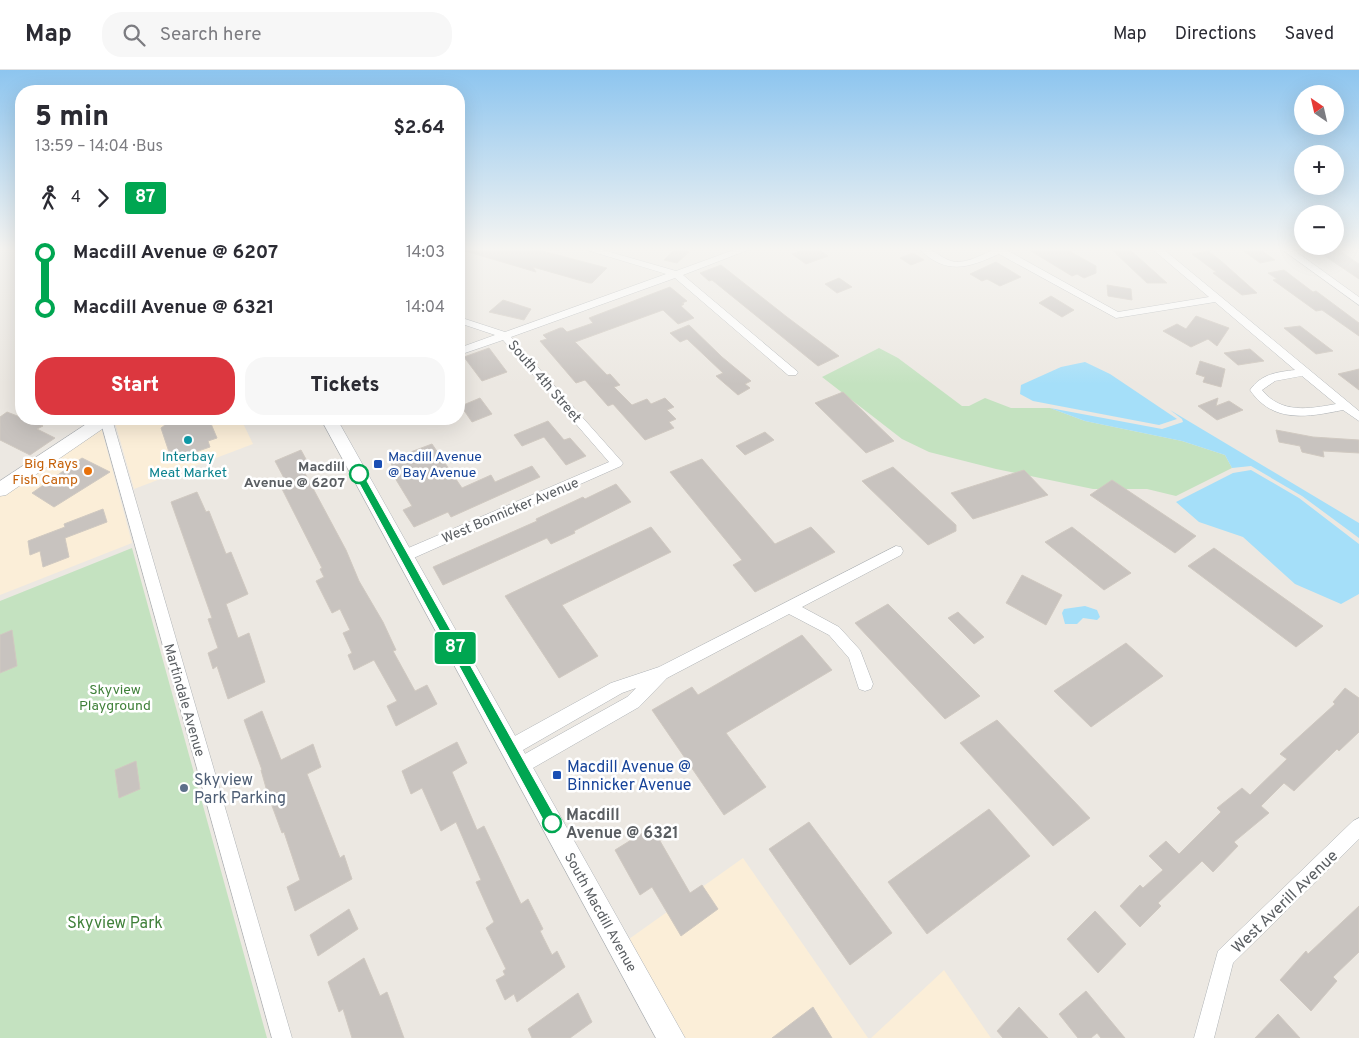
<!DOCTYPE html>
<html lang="en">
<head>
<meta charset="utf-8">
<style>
  :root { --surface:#fff; --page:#f7f7f7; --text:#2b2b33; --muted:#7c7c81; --line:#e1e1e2; --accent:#dc373f }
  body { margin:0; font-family:Overpass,sans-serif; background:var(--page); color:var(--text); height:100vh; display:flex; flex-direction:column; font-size:19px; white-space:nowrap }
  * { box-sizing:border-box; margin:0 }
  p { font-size:16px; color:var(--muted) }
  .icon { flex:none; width:28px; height:28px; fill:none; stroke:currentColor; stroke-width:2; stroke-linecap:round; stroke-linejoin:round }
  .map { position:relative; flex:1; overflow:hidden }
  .sheet { position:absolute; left:15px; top:15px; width:450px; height:340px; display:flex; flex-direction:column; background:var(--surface); border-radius:20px; box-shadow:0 5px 20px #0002 }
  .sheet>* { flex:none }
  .badge { padding:0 10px; border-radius:4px; font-size:18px; line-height:32px }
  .needle { width:32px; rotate:326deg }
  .buttons { position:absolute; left:1294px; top:15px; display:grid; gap:10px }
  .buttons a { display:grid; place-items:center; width:50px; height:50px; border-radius:50%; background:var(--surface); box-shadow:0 5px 20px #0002; font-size:25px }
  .map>.badge { position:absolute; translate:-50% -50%; box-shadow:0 0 0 2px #fff }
  .legs { display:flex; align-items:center; gap:8px; height:55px; padding:0 20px; font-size:16px }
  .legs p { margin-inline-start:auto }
  .head { display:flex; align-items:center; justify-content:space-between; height:85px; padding:0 20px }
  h1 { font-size:28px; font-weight:800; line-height:38px }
  .button { display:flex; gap:10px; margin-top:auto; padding:10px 20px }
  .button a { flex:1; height:58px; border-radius:20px; background:var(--accent); color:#fff; font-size:20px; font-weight:800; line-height:58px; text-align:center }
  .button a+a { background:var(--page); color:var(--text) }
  ul { padding:0 20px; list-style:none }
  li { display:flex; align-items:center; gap:18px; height:55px; font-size:19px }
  li i { display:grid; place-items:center; width:8px; height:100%; margin:0 6px; background:currentColor }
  li i::after { content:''; width:12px; height:12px; margin:-6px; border:4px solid; border-radius:50%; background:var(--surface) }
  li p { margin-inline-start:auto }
  li:first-child i { background:linear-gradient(#0000 50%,currentColor 0) }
  li:last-child i { background:linear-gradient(currentColor 50%,#0000 0) }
  header { display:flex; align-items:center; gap:30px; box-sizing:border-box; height:70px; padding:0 25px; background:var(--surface); border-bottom:1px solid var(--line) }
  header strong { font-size:24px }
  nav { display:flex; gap:28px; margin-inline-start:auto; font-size:18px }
  .search { width:350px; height:45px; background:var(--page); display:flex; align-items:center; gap:12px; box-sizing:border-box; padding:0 18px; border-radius:20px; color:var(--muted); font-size:19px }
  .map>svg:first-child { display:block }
  .commercial { fill:#fbeed8 }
  .green { fill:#c4e2c0 }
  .water { fill:#a5dff9 }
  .building { fill:#c8c3bf; stroke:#d0c9c1 }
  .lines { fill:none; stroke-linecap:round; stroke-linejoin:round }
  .street-casing { stroke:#afb3b6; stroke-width:1 }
  .secondary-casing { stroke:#aeb2b6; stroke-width:1 }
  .street { fill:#fff; fill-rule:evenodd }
  .secondary { fill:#fff; fill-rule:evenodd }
  .line-1 { fill:#00a651; stroke:#fff }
  .culture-dot { fill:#0f9aa8; stroke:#fff; stroke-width:2 }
  .transit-dot { fill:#1a4fb4; stroke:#fff; stroke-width:2 }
  .food-dot { fill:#e8710a; stroke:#fff; stroke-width:2 }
  .stop-1-dot { fill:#fff; stroke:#00a651; stroke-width:2.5 }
  .service-dot { fill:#5c6f8a; stroke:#fff; stroke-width:2 }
  .labels { text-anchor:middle; stroke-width:5; stroke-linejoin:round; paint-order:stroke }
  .street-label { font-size:14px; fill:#5a5e62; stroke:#fff }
  .culture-label { font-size:14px; fill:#0d838f; stroke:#fff }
  .transit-label { font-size:14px; fill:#164399; stroke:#fff; text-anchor:start }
  .food-label { font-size:14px; fill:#c56008; stroke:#fff; text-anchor:end }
  .stop-label { font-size:14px; font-weight:bold; fill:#5a5e62; stroke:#fff; text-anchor:end }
  .park-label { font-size:14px; fill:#40813a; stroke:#fff }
  .near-transit-label { font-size:16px; fill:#164399; stroke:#fff; text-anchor:start }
  .near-service-label { font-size:16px; fill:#4e5e75; stroke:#fff; text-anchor:start }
  .near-stop-label { font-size:16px; font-weight:bold; fill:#5a5e62; stroke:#fff; text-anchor:start }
  .near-street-label { font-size:16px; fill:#5a5e62; stroke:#fff }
  .near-park-label { font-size:16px; fill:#40813a; stroke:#fff }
</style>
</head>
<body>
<header>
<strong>Map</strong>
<div class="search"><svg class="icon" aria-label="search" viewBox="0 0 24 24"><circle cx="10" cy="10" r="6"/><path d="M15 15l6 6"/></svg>Search here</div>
<nav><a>Map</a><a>Directions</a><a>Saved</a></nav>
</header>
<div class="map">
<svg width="1359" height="968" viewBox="0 0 1359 968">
  <rect width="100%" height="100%" fill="#ece8e2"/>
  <g class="commercial">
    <polygon points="114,349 241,349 253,374 134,419"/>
    <polygon points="101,357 132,473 0,525 0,425"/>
    <polygon points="743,788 868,968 685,968 629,869"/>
    <polygon points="944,900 991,968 871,968"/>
  </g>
  <g class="green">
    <polygon points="879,278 898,288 962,336 969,336 985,328 1011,338 1050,338 1085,351 1182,371 1225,385 1232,398 1176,426 1147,419 1093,419 996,399 929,382 902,369 822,307"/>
    <polygon points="132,478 267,968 0,968 0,531"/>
  </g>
  <g class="water">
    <polygon points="1085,292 1110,304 1177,349 1159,355 1033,331 1020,324 1021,315 1061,297"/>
    <polygon points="1050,338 1162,359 1183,352 1182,349 1170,340 1359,453 1359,468 1302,426 1251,396 1232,398 1225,385 1182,371 1085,351"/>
    <polygon points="1251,400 1299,428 1359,474 1359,524 1341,534 1295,514 1243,467 1199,452 1176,432 1233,403"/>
    <polygon points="1085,536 1097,540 1100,547 1097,550 1083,548 1077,554 1065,554 1062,543 1064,539"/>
  </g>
  <g class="building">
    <polygon points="466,178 531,178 607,198 592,213 589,213 533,197 536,202 465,181"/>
    <polygon points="676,178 689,182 677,193 664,190"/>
    <polygon points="808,178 817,178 828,186 806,194 792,184"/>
    <polygon points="1026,178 1064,178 1096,196 1096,203 1084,208 1077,204 1072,206"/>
    <polygon points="1110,178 1128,178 1167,213 1147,213"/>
    <polygon points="1240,178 1258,178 1275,190 1260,193"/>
    <polygon points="1313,178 1336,178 1359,194 1359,209"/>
    <polygon points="1208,181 1220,190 1257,223 1242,225 1213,203 1216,202 1192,184"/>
    <polygon points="913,183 924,190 911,195 900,188"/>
    <polygon points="996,192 1021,207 1000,216 987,209 982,211 970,204"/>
    <polygon points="721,195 787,247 839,286 818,296 712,210 709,211 700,203"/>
    <polygon points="1284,200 1313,222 1316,221 1359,253 1359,266 1322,240 1316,241 1273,210 1277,209 1268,203"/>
    <polygon points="839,208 852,217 837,223 825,214"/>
    <polygon points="1107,215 1131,219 1132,230 1108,226"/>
    <polygon points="670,217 687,231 682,233 684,234 681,236 694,248 678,254 663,240 575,272 607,305 610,304 620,315 614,317 632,335 647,329 651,334 665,328 674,337 667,340 676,349 669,352 674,358 645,370 613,334 608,336 585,310 576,313 540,271 547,269 543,265 560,258 563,258 567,262 593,253 589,248"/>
    <polygon points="1051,226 1074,240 1062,247 1039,233"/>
    <polygon points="503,230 531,239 524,250 489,242"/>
    <polygon points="1196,246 1229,258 1217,276 1208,269 1191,277 1163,261 1177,254 1186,259"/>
    <polygon points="689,255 722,287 751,311 745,314 750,318 738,325 716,306 723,303 687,269 680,272 670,263"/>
    <polygon points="1300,256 1333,281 1316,284 1284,258"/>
    <polygon points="489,278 507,302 482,311 464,287"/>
    <polygon points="1250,279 1264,291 1238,295 1224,283"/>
    <polygon points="1200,291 1225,299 1221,317 1203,312 1205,307 1196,304"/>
    <polygon points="1359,299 1359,320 1338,304 1351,301"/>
    <polygon points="843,322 894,371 866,383 815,333"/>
    <polygon points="480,328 492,344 472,352 461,336"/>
    <polygon points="1218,328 1216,336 1229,331 1243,340 1217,350 1198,336"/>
    <polygon points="7,342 43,356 37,359 55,368 30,385 0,370 0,347"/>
    <polygon points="173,349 209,349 217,368 208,371 210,377 181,387 179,382 170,385 161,358"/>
    <polygon points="548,351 564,370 570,368 586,386 566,395 544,367 522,376 514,365"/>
    <polygon points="1276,360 1313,367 1359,370 1359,383 1323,381 1324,387 1302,382 1300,376 1279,372"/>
    <polygon points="765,362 774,370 745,385 736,376"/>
    <polygon points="432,374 462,418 491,405 495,412 532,396 540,407 451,447 448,442 414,457 403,440 412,436 395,408 398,406 389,390"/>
    <polygon points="301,380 307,391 300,394 346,480 359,511 383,552 396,580 393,581 415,621 427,615 437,634 396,656 387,636 397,631 374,590 354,600 348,585 352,583 343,563 350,560 340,539 332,543 316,511 324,507 320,499 322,498 279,413 285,410 275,391"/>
    <polygon points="82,388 110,402 54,437 32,423"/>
    <polygon points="702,389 775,474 811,457 835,482 755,522 733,495 742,490 670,402"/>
    <polygon points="893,397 956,455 956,461 928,475 862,411"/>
    <polygon points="1024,400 1048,425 973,449 951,423"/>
    <polygon points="1112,410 1196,466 1175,483 1090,425"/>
    <polygon points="616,414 631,432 574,461 575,463 551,474 547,468 443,515 433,497 537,451 536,449 583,427 585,429"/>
    <polygon points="197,422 206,442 209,441 226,484 231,482 248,524 226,534 238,568 249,563 265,612 228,629 217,596 213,599 208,583 218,578 208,549 212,548 171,432"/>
    <polygon points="103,439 107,452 65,468 69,487 43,497 40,481 30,485 28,471 65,457 64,454"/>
    <polygon points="651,457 671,482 562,535 598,586 559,608 505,526"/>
    <polygon points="1072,457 1131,503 1104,520 1045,472"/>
    <polygon points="1214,478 1323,556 1296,577 1188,496"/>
    <polygon points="1022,505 1062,525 1046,555 1006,533"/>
    <polygon points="888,534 980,626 945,649 855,553"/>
    <polygon points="958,542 984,567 974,574 948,548"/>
    <polygon points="12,560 17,596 0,603 0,565"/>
    <polygon points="802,565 832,600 726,663 766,717 724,745 652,640 692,617 698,625"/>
    <polygon points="1126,573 1163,606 1091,657 1054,621"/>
    <polygon points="1345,618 1359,628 1359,662 1339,681 1337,679 1294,721 1284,713 1261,736 1269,743 1234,772 1238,776 1213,802 1202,791 1158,833 1161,836 1140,857 1120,836 1140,815 1143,818 1163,800 1149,786 1166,771 1179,784 1221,742 1217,738 1242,718 1250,725 1287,689 1280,684 1335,634 1333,632"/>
    <polygon points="262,641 281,690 313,674 321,697 307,704 340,788 344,785 352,809 295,841 287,817 300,810 284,762 282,763 268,725 261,700 262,700 244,650"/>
    <polygon points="997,650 1090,748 1053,776 960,673"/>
    <polygon points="457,672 467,693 452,702 477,760 484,756 521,834 528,829 543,859 540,861 552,885 557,881 565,897 517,932 514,924 505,930 496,910 505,905 503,901 506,899 486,858 494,852 476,812 481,810 456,752 441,761 422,718 411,724 402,701"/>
    <polygon points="136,691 140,719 119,728 115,700"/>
    <polygon points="989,739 1030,786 927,864 888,812"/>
    <polygon points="809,752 892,863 850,895 769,779"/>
    <polygon points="652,757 690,823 702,815 718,839 681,866 652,817 640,825 615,780"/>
    <polygon points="1359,836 1359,882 1333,907 1337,911 1311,941 1280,910 1306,881 1308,884"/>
    <polygon points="349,839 358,859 318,886 310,865"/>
    <polygon points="1095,841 1126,874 1098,903 1067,869"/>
    <polygon points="364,888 380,926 387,922 404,968 352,968 343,939 339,942 328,912"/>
    <polygon points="1086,921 1125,968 1101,968 1097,963 1091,968 1078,968 1059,944"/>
    <polygon points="578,923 592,952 570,968 532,968 528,959"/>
    <polygon points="813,937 832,968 772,968"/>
    <polygon points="1019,937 1048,968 1003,968 997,961"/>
    <polygon points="1278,944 1300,968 1255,968"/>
  </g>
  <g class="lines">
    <defs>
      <g id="street">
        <polygon points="580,178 596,178 676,201 739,178 753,178 683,205 798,302 796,305 788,305 675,208 511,267 623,393 621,396 409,490 404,491 399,490 397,486 399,482 609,392 503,270 459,285 459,278 495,265 459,253 459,247 505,262 666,204"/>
        <path d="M918,178C936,178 936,186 951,191C964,195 981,185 993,180L991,178H1003L1118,242L1209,227L1151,178H1162L1359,341V351L1343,340C1308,347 1273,354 1250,320C1261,304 1277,302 1295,300L1215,232L1116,248L999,184C968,198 946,206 918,178ZM1302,306L1336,334C1309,339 1281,344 1262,320L1275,311Z"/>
        <polygon points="1280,178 1291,178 1359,227 1359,235"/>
        <polygon points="100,349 112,349 292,968 272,968"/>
        <polygon points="896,476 901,477 903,481 901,485 802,537 839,557 860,580 873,614 871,619 865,621 859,619 849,588 829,565 789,544 667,608 639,637 526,702 520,704 514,702 512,696 514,690 627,627 636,618 622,623 516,684 510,686 504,684 502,678 504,672 611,613 659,597"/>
        <polygon points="1359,748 1359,769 1233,893 1214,968 1194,968 1218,881 1353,751"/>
      </g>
      <g id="secondary">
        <polygon points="94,349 113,349 111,353 6,425 0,426 0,411"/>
        <polygon points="321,349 337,349 685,968 656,968"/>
      </g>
    </defs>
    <use href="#street" class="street-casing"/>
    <use href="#secondary" class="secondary-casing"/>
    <use href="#street" class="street"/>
    <use href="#secondary" class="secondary"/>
  </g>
  <linearGradient id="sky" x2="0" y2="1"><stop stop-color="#8dc5ef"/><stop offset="0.57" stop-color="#f6f5f2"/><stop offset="1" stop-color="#f6f5f2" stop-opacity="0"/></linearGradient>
  <rect width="1359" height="314" fill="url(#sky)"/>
  <polygon class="line-1" points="359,400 363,404 556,748 558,753 556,757 552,759 547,757 354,404"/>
  <circle class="culture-dot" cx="188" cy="370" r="5"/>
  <g class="transit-dot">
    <rect x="373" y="389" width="10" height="10" rx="2.5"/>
    <rect x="552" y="700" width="10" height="10" rx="2.5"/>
  </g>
  <circle class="food-dot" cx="88" cy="401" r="5"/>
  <g class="stop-1-dot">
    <circle cx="359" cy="404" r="9"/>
    <circle cx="552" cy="753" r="9"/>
  </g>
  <circle class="service-dot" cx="184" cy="718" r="5"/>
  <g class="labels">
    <g class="street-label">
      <text transform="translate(545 311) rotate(49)" y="5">South 4th Street</text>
      <text transform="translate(510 440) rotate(-23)" y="5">West Bonnicker Avenue</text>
      <text transform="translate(185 630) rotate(74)" y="5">Martindale Avenue</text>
      <text transform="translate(601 842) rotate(61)" y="5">South Macdill Avenue</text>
    </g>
    <g class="culture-label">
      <text x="188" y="391">Interbay<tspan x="188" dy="16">Meat Market</tspan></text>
    </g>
    <g class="transit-label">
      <text x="388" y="391">Macdill Avenue<tspan x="388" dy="16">@ Bay Avenue</tspan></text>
    </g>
    <g class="food-label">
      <text x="78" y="398">Big Rays<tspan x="78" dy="16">Fish Camp</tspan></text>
    </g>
    <g class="stop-label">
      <text x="345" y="401">Macdill<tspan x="345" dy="16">Avenue @ 6207</tspan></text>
    </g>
    <g class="park-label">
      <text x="115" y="624">Skyview<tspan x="115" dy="16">Playground</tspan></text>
    </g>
    <g class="near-transit-label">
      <text x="567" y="702">Macdill Avenue @<tspan x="567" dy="18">Binnicker Avenue</tspan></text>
    </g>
    <g class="near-service-label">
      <text x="194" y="715">Skyview<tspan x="194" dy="18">Park Parking</tspan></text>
    </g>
    <g class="near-stop-label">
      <text x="566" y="750">Macdill<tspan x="566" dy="18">Avenue @ 6321</tspan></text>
    </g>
    <g class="near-street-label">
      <text transform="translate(1284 831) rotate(-44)" y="6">West Averill Avenue</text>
    </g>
    <g class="near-park-label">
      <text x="115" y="858">Skyview Park</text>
    </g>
  </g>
</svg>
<div class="buttons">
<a><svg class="needle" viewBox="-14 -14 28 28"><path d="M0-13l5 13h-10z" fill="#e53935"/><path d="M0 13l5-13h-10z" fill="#7c7c81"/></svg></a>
<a>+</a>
<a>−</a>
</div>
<b class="badge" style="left:455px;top:578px;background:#00a651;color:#fff">87</b>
<section class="sheet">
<div class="head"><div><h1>5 min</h1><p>13:59 – 14:04 · Bus</p></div><b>$2.64</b></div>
<div class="legs"><svg class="icon" aria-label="walk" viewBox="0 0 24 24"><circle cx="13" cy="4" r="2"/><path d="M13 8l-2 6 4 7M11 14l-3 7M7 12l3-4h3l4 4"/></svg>4<svg class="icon" aria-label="forward" viewBox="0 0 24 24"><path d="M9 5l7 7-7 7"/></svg><b class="badge" style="background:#00a651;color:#fff">87</b></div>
<ul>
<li><i style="color:#00a651"></i><b>Macdill Avenue @ 6207</b><p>14:03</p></li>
<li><i style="color:#00a651"></i><b>Macdill Avenue @ 6321</b><p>14:04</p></li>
</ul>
<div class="button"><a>Start</a><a>Tickets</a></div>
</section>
</div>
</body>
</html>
